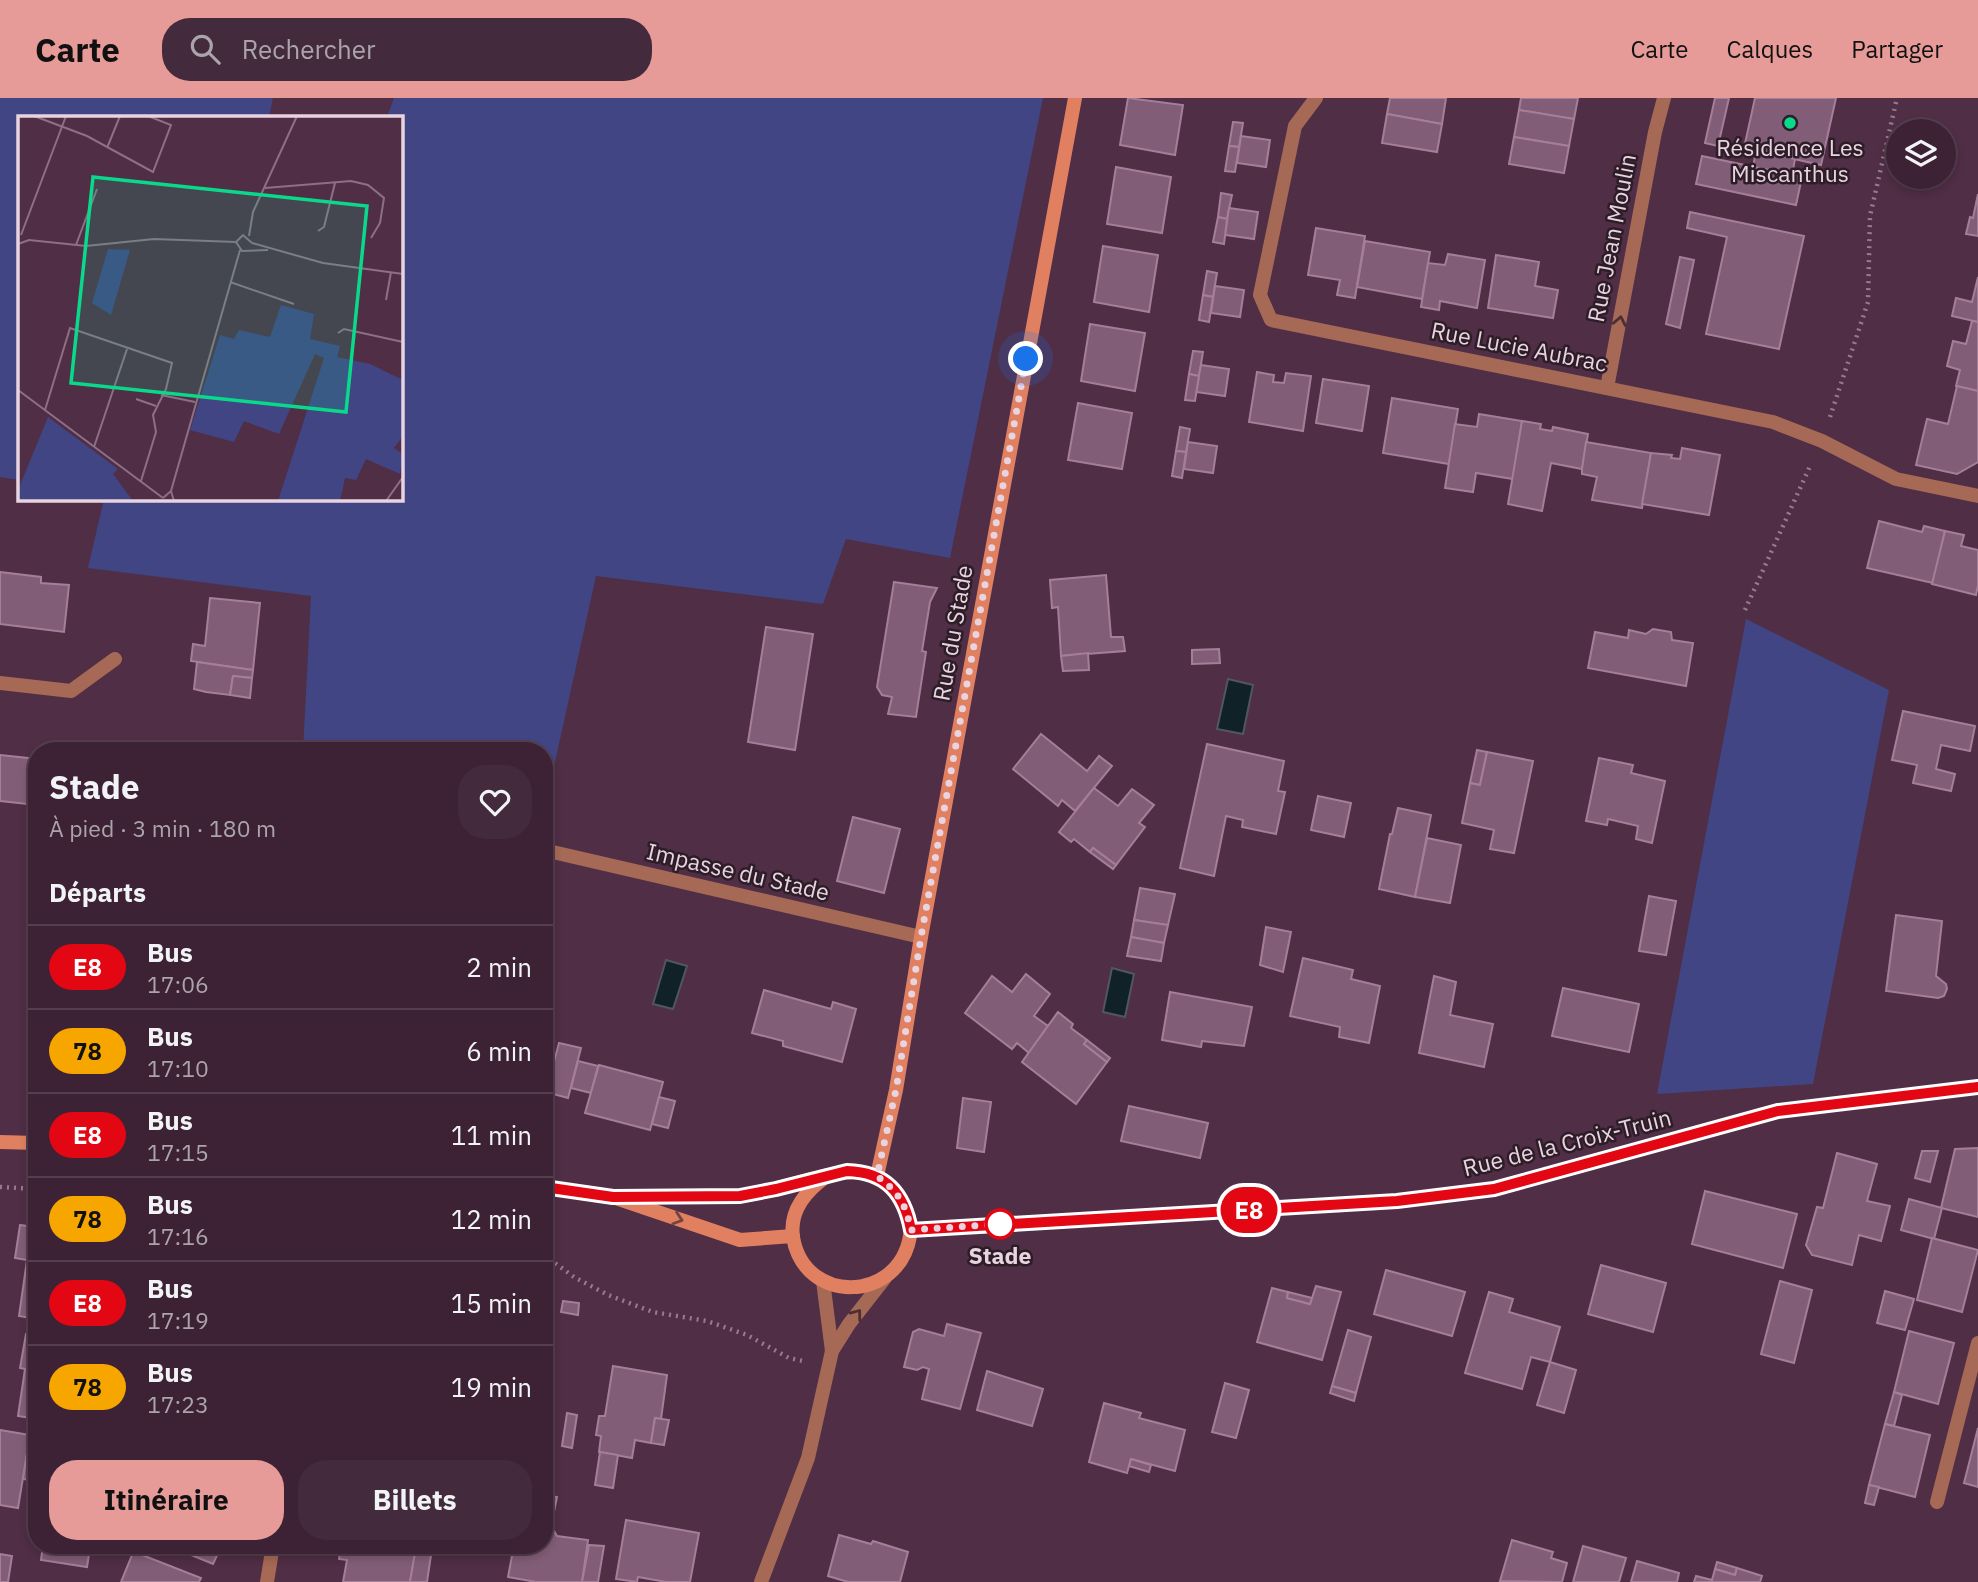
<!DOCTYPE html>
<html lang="fr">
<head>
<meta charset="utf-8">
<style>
  :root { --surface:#3c2234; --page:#432a3c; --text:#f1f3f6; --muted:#aca4ac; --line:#553f4f; --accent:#e69b98 }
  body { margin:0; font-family:"IBM Plex Sans",sans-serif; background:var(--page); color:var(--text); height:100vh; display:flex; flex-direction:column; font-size:26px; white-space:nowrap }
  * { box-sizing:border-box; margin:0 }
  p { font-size:23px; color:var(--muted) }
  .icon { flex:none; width:38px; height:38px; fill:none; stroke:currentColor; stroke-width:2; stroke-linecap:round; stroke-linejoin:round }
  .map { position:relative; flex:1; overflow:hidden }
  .drawer { position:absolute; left:28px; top:644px; width:525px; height:812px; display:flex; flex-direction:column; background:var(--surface); border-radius:28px; box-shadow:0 4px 10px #0003,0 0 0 2px var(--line) }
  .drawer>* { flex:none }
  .badge { padding:0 14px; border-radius:23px; font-size:24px; line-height:46px }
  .buttons { position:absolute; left:1886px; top:21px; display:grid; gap:14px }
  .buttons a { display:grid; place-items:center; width:70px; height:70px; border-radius:50%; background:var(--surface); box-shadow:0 4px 10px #0003,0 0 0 2px var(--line); font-size:35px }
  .you { position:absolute; width:35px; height:35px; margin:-18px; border:5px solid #fff; border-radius:50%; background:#1a73e8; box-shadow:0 0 0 10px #1a73e833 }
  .map>.badge { position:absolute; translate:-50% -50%; box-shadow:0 0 0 4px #fff }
  h2 { padding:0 21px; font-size:26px; line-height:63px }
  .round { display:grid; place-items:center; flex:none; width:74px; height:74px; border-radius:28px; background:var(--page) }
  .headline { display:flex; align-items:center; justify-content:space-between; height:119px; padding:0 21px }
  h1 { font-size:33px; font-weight:700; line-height:52px }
  .action { display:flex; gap:14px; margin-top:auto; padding:14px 21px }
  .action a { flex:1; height:80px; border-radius:28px; background:var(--accent); color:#111; font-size:28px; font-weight:700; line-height:80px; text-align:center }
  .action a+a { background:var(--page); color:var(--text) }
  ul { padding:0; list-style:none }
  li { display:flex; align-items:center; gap:21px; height:84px; padding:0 21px; border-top:2px solid var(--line) }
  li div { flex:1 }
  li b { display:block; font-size:26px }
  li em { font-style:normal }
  li .badge { min-width:77px; font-weight:700; text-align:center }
  header { display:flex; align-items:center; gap:42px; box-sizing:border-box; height:98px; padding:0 35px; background:var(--accent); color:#111 }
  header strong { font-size:33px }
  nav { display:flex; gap:38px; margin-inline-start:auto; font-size:24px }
  .search { width:490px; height:63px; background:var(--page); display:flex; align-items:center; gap:18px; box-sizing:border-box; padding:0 24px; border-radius:28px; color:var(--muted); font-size:26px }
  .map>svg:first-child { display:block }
  .green { fill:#414584 }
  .water { fill:#102227; stroke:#51575f; stroke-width:2 }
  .building { fill:#825d77; stroke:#a57e99; stroke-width:2 }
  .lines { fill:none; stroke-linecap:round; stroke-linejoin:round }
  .path { stroke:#977b8e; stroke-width:4.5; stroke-dasharray:2 5; stroke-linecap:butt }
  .street { stroke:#a56955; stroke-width:14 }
  .secondary { stroke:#e08061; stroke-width:14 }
  .oneway { stroke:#4a3032 }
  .oneway2 { stroke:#74453e }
  .line-casing { stroke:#fff; stroke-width:16 }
  .line { stroke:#e30613; stroke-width:10 }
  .walk { stroke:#e8d3e1; stroke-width:7; stroke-dasharray:0 12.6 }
  .poi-dot { fill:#0ad98b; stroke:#2c1d27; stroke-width:2.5 }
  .stop-dot { fill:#fff; stroke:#e30613; stroke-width:3.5 }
  .labels { text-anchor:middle; stroke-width:5; stroke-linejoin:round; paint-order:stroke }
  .poi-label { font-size:23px; fill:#e8d3e1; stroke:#2c1d27 }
  .street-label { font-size:23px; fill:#e8d3e1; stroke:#2c1d27 }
  .stop-label { font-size:23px; font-weight:bold; fill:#e8d3e1; stroke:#2c1d27 }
  .inset-road { fill:none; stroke:#8d7084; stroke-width:2 }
  .view { fill:#0ad98b; fill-opacity:0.15; stroke:#0ad98b; stroke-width:3.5 }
  .inset-edge { fill:none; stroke:#e8d3e1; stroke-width:3.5 }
</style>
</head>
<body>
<header>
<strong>Carte</strong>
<div class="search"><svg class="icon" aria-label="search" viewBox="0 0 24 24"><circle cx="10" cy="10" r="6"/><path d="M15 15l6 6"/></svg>Rechercher</div>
<nav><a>Carte</a><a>Calques</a><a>Partager</a></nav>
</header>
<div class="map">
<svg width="1978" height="1484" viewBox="0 0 1978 1484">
  <rect width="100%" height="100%" fill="#502e46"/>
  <g class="green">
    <polygon points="0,0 273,0 269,19 19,19 19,382 0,379"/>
    <polygon points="394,0 1043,0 950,460 846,441 823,506 596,478 544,714 544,653 303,653 311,498 88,470 104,401 401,401 401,19 387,19"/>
    <polygon points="1746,521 1889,592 1813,986 1657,996"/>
  </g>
  <g class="water">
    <polygon points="1228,581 1253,587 1243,636 1217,631"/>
    <polygon points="666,862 687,868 673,911 653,906"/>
    <polygon points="1112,870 1134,876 1125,919 1103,914"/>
  </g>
  <g class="building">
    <polygon points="1128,0 1183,7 1175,57 1120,47"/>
    <polygon points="1390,0 1446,0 1442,26 1387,16"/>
    <polygon points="1521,0 1578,0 1574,21 1519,12"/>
    <polygon points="1715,0 1729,0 1718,48 1705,45"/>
    <polygon points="1755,0 1836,0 1821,67 1744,50"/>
    <polygon points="1519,12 1574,21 1569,48 1514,39"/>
    <polygon points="1387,16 1442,26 1437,54 1382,45"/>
    <polygon points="1233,24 1243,25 1239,49 1229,48"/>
    <polygon points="1241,38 1270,42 1266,69 1237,65"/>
    <polygon points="1514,39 1569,48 1564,75 1509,66"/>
    <polygon points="1229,48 1239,49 1235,74 1225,73"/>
    <polygon points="1756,53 1795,61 1792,77 1753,69"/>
    <polygon points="1702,58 1802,79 1796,107 1696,86"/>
    <polygon points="1116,69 1171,79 1162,135 1107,126"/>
    <polygon points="1221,95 1232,97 1227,121 1218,119"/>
    <polygon points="1978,96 1978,138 1966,136 1970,119 1973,120"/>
    <polygon points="1229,110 1258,114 1254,141 1225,137"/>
    <polygon points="1690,114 1804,138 1779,251 1706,236 1727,139 1687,130"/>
    <polygon points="1218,119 1227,121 1224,146 1213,144"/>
    <polygon points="1316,130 1365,138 1355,200 1337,197 1340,182 1308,177"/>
    <polygon points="1365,143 1430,154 1422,201 1357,189"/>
    <polygon points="1103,148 1158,157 1149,214 1094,204"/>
    <polygon points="1448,156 1485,162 1477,210 1440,203 1439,212 1421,209 1428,165 1445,167"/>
    <polygon points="1496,157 1539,164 1535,188 1558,192 1553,220 1488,210"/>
    <polygon points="1680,159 1694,162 1680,230 1666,226"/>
    <polygon points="1207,173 1217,175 1213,199 1203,197"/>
    <polygon points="1978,179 1978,224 1952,218 1956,200 1972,204"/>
    <polygon points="1215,188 1244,192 1240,219 1211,215"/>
    <polygon points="1203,197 1213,199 1209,224 1199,222"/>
    <polygon points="1972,223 1978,224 1978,293 1956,288 1960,272 1947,268 1953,243 1966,246"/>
    <polygon points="1090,226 1145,235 1135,293 1081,283"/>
    <polygon points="1193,253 1203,254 1199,278 1189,276"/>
    <polygon points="1201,267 1229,271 1225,298 1196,294"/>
    <polygon points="1257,274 1274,277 1273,284 1284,285 1286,275 1311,278 1303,333 1249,324"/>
    <polygon points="1189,276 1199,278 1195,303 1185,302"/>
    <polygon points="1323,281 1369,288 1362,333 1316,325"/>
    <polygon points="1957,288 1978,293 1978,364 1957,376 1916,367 1927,321 1948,326"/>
    <polygon points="1392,300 1458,311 1449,366 1383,355"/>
    <polygon points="1078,305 1132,315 1122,371 1068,362"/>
    <polygon points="1479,316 1522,323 1513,381 1476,375 1473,394 1445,390 1455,326 1477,329"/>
    <polygon points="1522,323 1541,326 1540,331 1552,333 1553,329 1588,336 1582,371 1551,365 1542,413 1508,406"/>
    <polygon points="1180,329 1190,331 1186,354 1176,353"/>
    <polygon points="1188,344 1217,348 1213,375 1184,371"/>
    <polygon points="1586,344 1651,355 1642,410 1592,402 1597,379 1582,376 1582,371"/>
    <polygon points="1682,350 1720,357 1709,417 1642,406 1651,355 1672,357 1671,360 1680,361"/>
    <polygon points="1176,353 1186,354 1182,380 1172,378"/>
    <polygon points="1879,423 1922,434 1924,428 1945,433 1933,485 1867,470"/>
    <polygon points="1945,433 1964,437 1961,448 1978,452 1978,487 1976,497 1932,486"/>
    <polygon points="0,474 41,479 41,485 69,487 64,534 0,526"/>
    <polygon points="1106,477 1111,539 1123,539 1125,553 1061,558 1058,509 1052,510 1050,482"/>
    <polygon points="894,484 937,490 930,504 922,553 926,554 916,619 888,616 892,599 882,597 877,589"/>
    <polygon points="210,500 260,505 253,572 191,563 193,546 205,548"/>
    <polygon points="766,529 813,536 795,652 748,644"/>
    <polygon points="1653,531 1671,534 1672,542 1693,545 1686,588 1588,570 1595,534 1628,540 1629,532 1646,536"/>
    <polygon points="1219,551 1220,565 1192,566 1192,552"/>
    <polygon points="1088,555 1089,572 1063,573 1061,558"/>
    <polygon points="197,564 253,572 252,580 233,578 230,597 206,594 194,591"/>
    <polygon points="233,578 252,580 250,600 230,597"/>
    <polygon points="1903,613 1975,628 1970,653 1941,647 1936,671 1955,676 1951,693 1913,685 1917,667 1892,662"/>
    <polygon points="1041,636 1087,673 1099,658 1112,668 1075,713 1062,702 1058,708 1013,671"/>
    <polygon points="1207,646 1284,663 1278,693 1285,694 1276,736 1242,729 1243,722 1226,718 1214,778 1180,770"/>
    <polygon points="1477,652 1487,654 1480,687 1470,685"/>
    <polygon points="1487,654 1533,663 1514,755 1490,751 1494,732 1462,725 1470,685 1480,687"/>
    <polygon points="0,657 37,661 36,707 0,703"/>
    <polygon points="1599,660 1633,667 1631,675 1665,683 1652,745 1636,741 1638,728 1608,721 1607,727 1586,723"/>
    <polygon points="1094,690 1118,708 1132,691 1154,707 1139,725 1145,729 1116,767 1093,750 1090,754 1074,741 1071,744 1059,734"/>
    <polygon points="1318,698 1351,705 1344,739 1311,732"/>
    <polygon points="1398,710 1431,717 1415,799 1379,791 1390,736 1392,736"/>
    <polygon points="853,719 900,731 884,795 837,783"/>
    <polygon points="1427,740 1461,747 1450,805 1415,799"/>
    <polygon points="1093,750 1116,767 1113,771 1090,754"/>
    <polygon points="1140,790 1175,796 1168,827 1134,822"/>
    <polygon points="1649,798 1676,803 1666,857 1639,853"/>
    <polygon points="1896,817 1942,823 1936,878 1946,886 1947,891 1944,898 1938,900 1886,893"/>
    <polygon points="1134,822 1168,827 1164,845 1131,839"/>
    <polygon points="1266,829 1291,834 1283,874 1260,867"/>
    <polygon points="1131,839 1164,845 1161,863 1127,858"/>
    <polygon points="1303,860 1353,872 1351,881 1380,888 1369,945 1339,939 1340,929 1290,918"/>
    <polygon points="1026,876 1050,896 1034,918 1048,928 1029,955 1017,945 1012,951 965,915 992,878 1012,894"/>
    <polygon points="1434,878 1456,884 1450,917 1493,926 1484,969 1419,955"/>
    <polygon points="1563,890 1639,906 1629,954 1552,938"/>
    <polygon points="764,892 831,911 833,904 856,911 842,964 783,948 783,943 752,935"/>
    <polygon points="1170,894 1252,909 1244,948 1202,943 1201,949 1162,942"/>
    <polygon points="1058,914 1073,926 1071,930 1087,942 1084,946 1107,964 1076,1006 1022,964"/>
    <polygon points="1087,942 1110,960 1107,964 1084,946"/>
    <polygon points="559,945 581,950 568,1000 546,994"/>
    <polygon points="578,963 598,968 591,995 571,990"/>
    <polygon points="599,967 663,984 650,1032 585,1015"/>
    <polygon points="659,999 675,1003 668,1030 652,1026"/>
    <polygon points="963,1000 991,1004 984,1054 957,1050"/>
    <polygon points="1129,1008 1208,1025 1200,1060 1121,1043"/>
    <polygon points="1978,1050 1978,1119 1941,1110 1955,1051"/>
    <polygon points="1922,1053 1938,1053 1930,1084 1915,1080"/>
    <polygon points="1837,1055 1877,1066 1867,1103 1890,1108 1881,1143 1859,1137 1852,1167 1812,1157 1806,1147 1817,1109 1823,1110"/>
    <polygon points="1705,1093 1797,1116 1783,1170 1692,1146"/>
    <polygon points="1909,1101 1942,1110 1934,1141 1901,1132"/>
    <polygon points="20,1127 35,1129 37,1128 37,1221 19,1218 27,1162 15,1160"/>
    <polygon points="1932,1140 1978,1152 1962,1214 1917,1202"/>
    <polygon points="1601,1167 1666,1185 1653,1234 1588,1216"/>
    <polygon points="1386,1172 1465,1194 1452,1238 1374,1216"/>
    <polygon points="1780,1183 1812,1192 1794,1265 1761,1256"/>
    <polygon points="1316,1188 1341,1194 1322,1262 1257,1244 1272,1190 1288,1194 1287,1200 1310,1206"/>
    <polygon points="1885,1193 1914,1201 1905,1232 1877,1225"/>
    <polygon points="1288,1194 1312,1200 1310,1206 1287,1200"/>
    <polygon points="1489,1194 1513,1201 1509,1214 1560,1229 1550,1264 1531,1259 1522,1291 1465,1275"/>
    <polygon points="563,1203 579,1205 578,1217 561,1214"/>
    <polygon points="947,1226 981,1235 960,1311 922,1301 929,1271 923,1269 917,1272 904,1269 913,1234 919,1231 944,1238"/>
    <polygon points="1348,1232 1371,1239 1356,1295 1332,1288"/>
    <polygon points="1909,1233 1954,1245 1938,1306 1894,1294"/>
    <polygon points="26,1236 37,1238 37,1321 18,1318 25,1271 20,1270"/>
    <polygon points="1550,1264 1576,1272 1564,1315 1537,1307"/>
    <polygon points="613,1268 667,1277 661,1321 655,1320 651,1345 635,1342 632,1360 599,1354 601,1338 596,1337 599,1318 605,1318"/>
    <polygon points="987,1273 1043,1291 1032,1328 977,1312"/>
    <polygon points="1225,1285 1249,1292 1236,1340 1212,1334"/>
    <polygon points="1332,1288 1356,1295 1354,1303 1330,1295"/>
    <polygon points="1894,1294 1902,1297 1894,1328 1885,1326"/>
    <polygon points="1104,1305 1141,1315 1139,1320 1185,1332 1175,1373 1131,1361 1127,1375 1089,1364"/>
    <polygon points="567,1315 577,1317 572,1350 562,1348"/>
    <polygon points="655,1320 669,1322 664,1347 651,1345"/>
    <polygon points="1885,1326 1930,1337 1915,1399 1869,1387"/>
    <polygon points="1978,1330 1978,1389 1964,1385"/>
    <polygon points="0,1332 30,1337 18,1410 0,1407"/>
    <polygon points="30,1337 37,1338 37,1383 23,1381"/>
    <polygon points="600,1354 618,1357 613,1390 595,1387"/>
    <polygon points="1131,1361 1151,1367 1149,1374 1129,1368"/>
    <polygon points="1869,1387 1879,1389 1874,1407 1865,1405"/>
    <polygon points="544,1397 557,1399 551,1428 557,1438 588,1442 582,1484 536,1484 508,1479 514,1447 544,1447"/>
    <polygon points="626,1422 699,1435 690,1484 666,1484 638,1479 637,1484 616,1481"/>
    <polygon points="839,1437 871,1446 873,1443 908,1454 900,1484 848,1484 828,1478"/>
    <polygon points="1512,1442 1553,1454 1551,1460 1567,1465 1562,1484 1500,1483"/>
    <polygon points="43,1447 90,1450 87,1469 41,1462"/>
    <polygon points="167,1447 216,1447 221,1449 213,1466"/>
    <polygon points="341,1447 368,1447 415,1455 410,1484 343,1484 347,1462 339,1461"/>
    <polygon points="589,1447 604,1448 598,1484 582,1484"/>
    <polygon points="1583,1448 1626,1460 1619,1484 1573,1484"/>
    <polygon points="137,1455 201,1480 199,1484 121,1484 132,1457"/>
    <polygon points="415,1455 431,1457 427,1484 410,1484"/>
    <polygon points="0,1456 12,1458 8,1484 0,1484"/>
    <polygon points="1637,1463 1679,1475 1677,1484 1631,1484"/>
    <polygon points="1717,1464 1737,1470 1735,1477 1715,1471"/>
    <polygon points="1737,1470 1762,1478 1760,1484 1694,1484 1696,1478 1712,1482 1715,1471 1735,1477"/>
  </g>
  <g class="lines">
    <g class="path">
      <polyline points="1830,319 1868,204 1870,118 1897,0"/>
      <polyline points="1745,512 1811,366"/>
      <polyline points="0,1089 37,1091"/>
      <polyline points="544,1157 574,1179 608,1197 653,1214 707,1223 747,1237 789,1260 803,1263"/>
    </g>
    <g class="street">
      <polyline points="1316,0 1295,28 1260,197 1271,222 1773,324 1822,343 1896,381 1978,398"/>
      <polyline points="1607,290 1655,34 1664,0"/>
      <polyline points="0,585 71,593 115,561"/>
      <polyline points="544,752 921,839"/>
      <polyline points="823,1183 832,1253"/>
      <polyline points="1937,1404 1978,1245"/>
      <polyline points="267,1484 273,1447"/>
      <polyline points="761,1484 808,1360 832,1253 849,1226 885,1180"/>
    </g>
    <g class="secondary">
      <polyline points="0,1044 37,1045"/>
      <polyline points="877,1078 896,992 921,839 1075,0"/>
      <polyline points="544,1089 613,1099 740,1142 793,1138"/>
      <path d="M613,1099C642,1099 670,1098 698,1098C712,1098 727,1100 741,1098C780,1094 833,1067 870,1076C886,1081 897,1093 904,1107C909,1116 911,1128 910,1138C899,1205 804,1207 793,1139C789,1112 807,1092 827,1078"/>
      <polyline points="911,1132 1397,1103 1495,1091 1778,1013 1978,989"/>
    </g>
  </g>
  <defs><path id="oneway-chevron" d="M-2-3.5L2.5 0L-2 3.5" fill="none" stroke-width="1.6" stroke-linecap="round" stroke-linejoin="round" transform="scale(1.75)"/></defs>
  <g class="oneway">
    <use href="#oneway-chevron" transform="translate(1620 223) rotate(-79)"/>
    <use href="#oneway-chevron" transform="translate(857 1216) rotate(-53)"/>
  </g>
  <use class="oneway2" href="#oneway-chevron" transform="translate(678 1121) rotate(18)"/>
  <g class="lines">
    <defs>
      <path id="line" d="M544,1089L613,1099L740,1098L776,1091L847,1073C886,1074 904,1095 911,1132L1397,1103L1494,1091L1778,1013L1978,989"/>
    </defs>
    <use href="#line" class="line-casing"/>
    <use href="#line" class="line"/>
    <path class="walk" d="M1000,1126L911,1132C905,1104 899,1095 877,1078L896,992L921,839L1026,261"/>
  </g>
  <circle class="poi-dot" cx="1790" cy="25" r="7"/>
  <circle class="stop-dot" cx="1000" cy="1126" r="14"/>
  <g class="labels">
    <g class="poi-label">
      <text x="1790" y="58">Résidence Les<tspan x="1790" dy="26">Miscanthus</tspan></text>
    </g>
    <g class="street-label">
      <text transform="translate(1612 140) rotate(-79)" y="8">Rue Jean Moulin</text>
      <text transform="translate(1519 249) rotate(11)" y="8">Rue Lucie Aubrac</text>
      <text transform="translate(953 535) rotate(-80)" y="8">Rue du Stade</text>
      <text transform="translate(738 774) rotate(13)" y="8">Impasse du Stade</text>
      <text transform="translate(1567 1045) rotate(-14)" y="8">Rue de la Croix-Truin</text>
    </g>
    <g class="stop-label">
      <text x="1000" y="1166">Stade</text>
    </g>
  </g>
  <g transform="translate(18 18)">
    <rect width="385" height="385" fill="#502e46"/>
    <path d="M90,133L112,134L93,199L74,187ZM263,189L296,198L292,223L322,230L319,241L352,248L385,264V320L376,332L385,338L382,358L348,343L338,364L327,362L322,385H260L306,242L297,238L261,318L226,305L216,326L172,314L202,219L216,223L221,214L252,221ZM30,301L100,353L95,358L115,385H0V374Z" fill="#414584"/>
    <path class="inset-road" d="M16,0L69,20L135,56L153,9L130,0M89,32L102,0M247,72L333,65L350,69L366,82L362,107L353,122M300,115L306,111L317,67M3,119L48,0M231,120L235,96L279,0M218,126L224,135L250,134M218,126L225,119L234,127M234,127L305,147L385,158M0,128L11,124L68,130L136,123L218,126M58,129L79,73M212,166L276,188M368,184L373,156M320,217L326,213L385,226M0,274L145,382M143,279L177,286M118,283L138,290M27,294L52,212L154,247L148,273L135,299L138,316L123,365M76,331L109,233M153,375L222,134M145,382L153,375L156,385M368,385L385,361"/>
    <path class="view" d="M75,61L349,90L328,296L53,267Z"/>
    <rect width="385" height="385" class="inset-edge"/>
  </g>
</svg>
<div class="buttons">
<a><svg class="icon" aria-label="layers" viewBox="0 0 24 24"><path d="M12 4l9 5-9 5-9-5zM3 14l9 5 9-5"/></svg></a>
</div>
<div class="you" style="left:1026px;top:261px"></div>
<b class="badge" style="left:1249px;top:1112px;background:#e30613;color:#fff">E8</b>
<section class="drawer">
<div class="headline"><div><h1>Stade</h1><p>À pied · 3 min · 180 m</p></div><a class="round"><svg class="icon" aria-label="heart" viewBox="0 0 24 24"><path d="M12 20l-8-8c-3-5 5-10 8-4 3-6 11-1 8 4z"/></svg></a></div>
<h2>Départs</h2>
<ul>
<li><span class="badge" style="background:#e30613;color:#fff">E8</span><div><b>Bus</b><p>17:06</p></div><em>2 min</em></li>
<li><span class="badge" style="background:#f7a600;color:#111">78</span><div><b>Bus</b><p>17:10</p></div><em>6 min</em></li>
<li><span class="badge" style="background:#e30613;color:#fff">E8</span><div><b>Bus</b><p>17:15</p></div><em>11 min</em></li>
<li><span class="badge" style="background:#f7a600;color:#111">78</span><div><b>Bus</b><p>17:16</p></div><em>12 min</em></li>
<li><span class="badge" style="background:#e30613;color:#fff">E8</span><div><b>Bus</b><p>17:19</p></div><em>15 min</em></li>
<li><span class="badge" style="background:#f7a600;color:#111">78</span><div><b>Bus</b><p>17:23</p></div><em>19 min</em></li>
</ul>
<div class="action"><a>Itinéraire</a><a>Billets</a></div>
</section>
</div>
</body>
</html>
